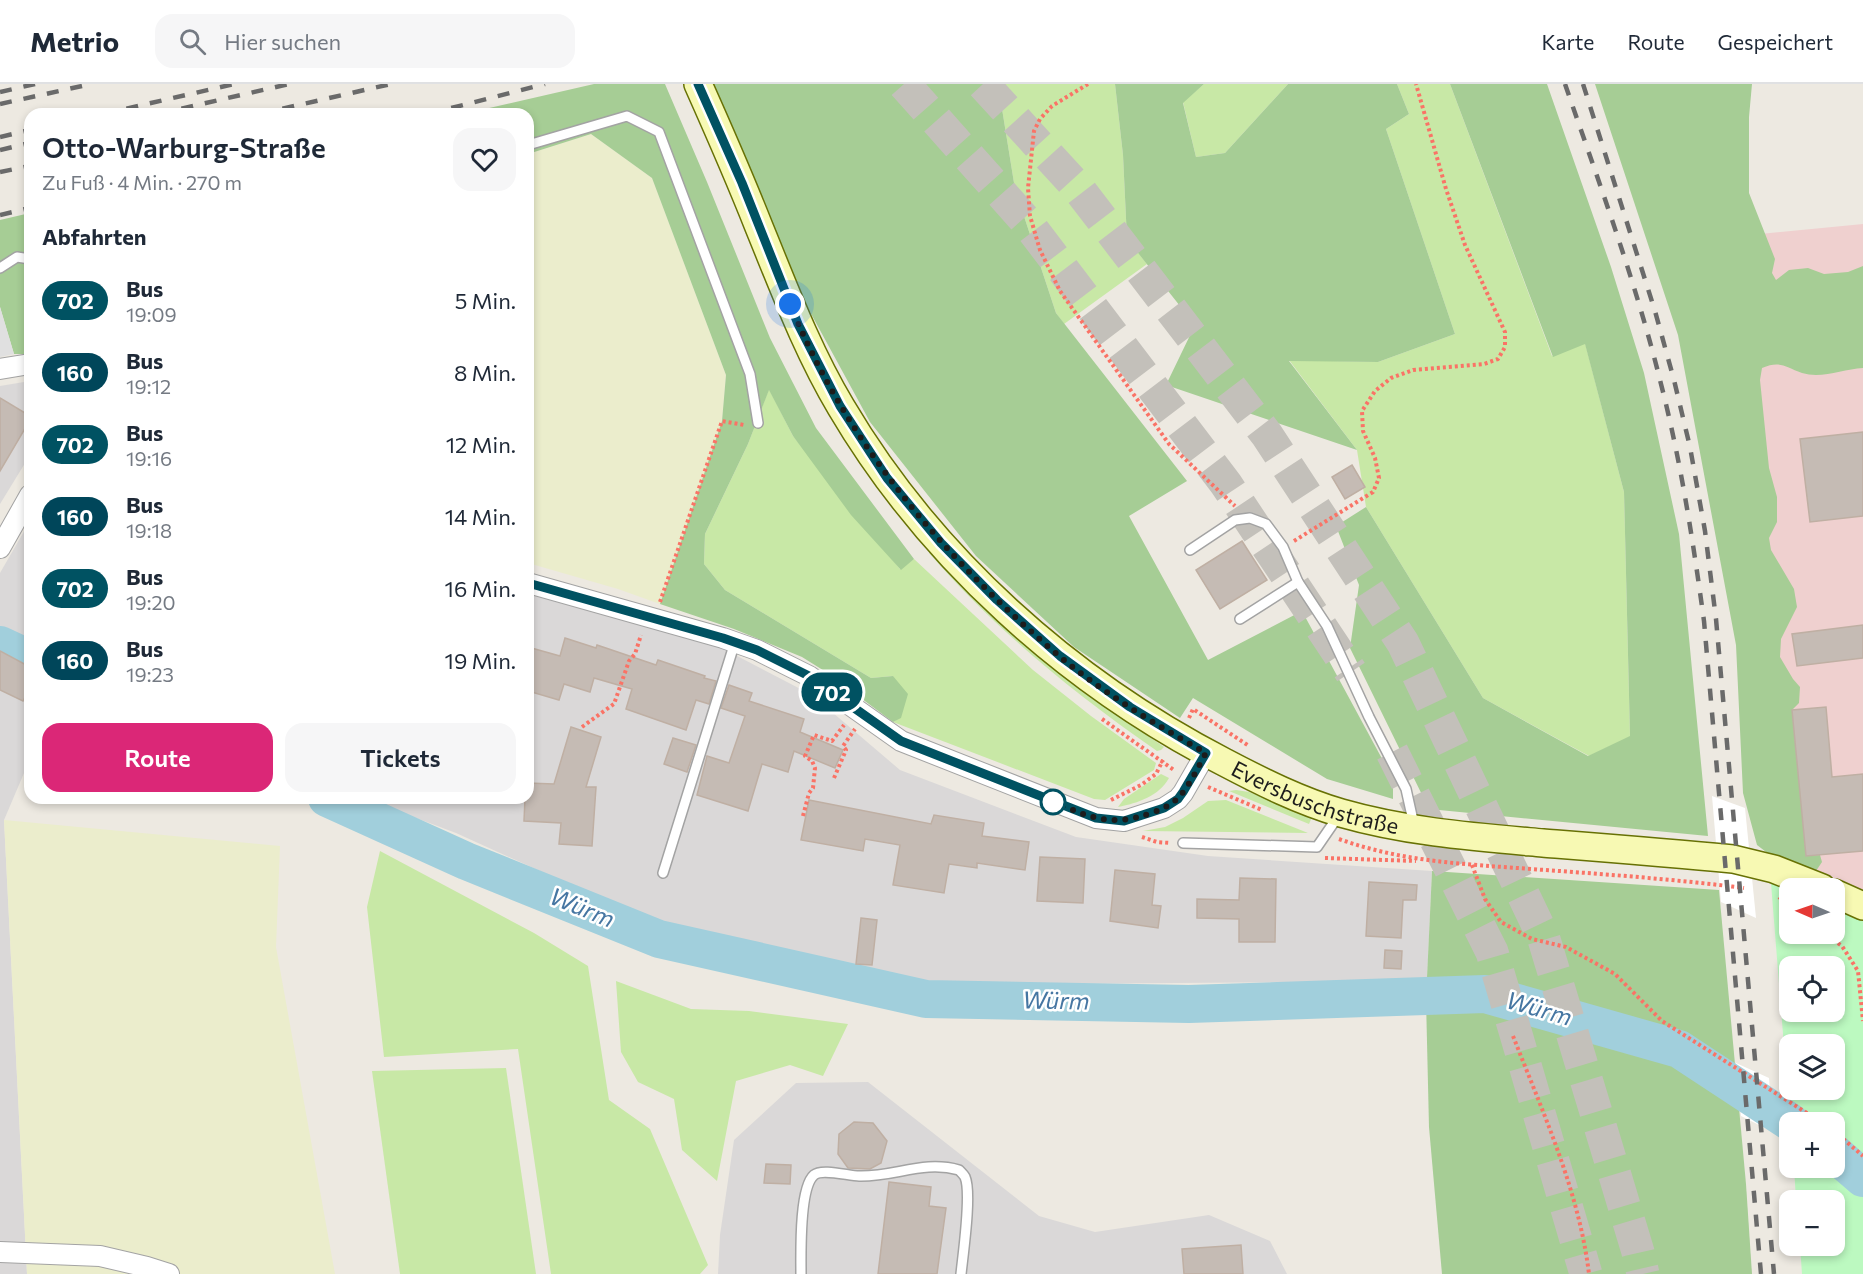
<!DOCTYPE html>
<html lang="de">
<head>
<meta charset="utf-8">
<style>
  :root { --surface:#fff; --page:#f6f6f7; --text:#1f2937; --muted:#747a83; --line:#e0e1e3; --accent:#db2777 }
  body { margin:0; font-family:Commissioner,sans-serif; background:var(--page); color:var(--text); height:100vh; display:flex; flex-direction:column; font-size:22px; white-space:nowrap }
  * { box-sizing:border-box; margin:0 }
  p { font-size:20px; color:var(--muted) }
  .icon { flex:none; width:33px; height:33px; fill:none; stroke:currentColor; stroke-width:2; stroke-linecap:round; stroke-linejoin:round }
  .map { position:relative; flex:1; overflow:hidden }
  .drawer { position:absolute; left:24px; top:24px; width:510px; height:696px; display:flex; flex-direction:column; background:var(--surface); border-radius:18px; box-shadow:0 3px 9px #0003 }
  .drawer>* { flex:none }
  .badge { padding:0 12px; border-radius:20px; font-size:21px; line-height:39px }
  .needle { width:39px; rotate:272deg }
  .controls { position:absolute; left:1779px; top:794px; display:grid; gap:12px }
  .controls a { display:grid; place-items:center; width:66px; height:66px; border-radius:12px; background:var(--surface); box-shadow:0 3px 9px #0003; font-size:30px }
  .you { position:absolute; width:30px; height:30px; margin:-15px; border:4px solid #fff; border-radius:50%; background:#1a73e8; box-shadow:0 0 0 9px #1a73e833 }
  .map>.badge { position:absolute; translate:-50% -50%; box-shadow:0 0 0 3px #fff }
  h2 { padding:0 18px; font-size:22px; line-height:54px }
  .round { display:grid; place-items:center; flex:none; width:63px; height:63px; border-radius:18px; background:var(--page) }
  .overview { display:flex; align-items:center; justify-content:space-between; height:102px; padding:0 18px }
  h1 { font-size:28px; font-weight:600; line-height:45px }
  .button { display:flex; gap:12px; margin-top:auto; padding:12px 18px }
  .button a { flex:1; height:69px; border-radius:18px; background:var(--accent); color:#fff; font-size:24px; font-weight:600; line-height:69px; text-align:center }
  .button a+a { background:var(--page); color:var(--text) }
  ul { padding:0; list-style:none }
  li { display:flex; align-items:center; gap:18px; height:72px; padding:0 18px }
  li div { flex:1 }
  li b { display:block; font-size:22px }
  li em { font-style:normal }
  li .badge { min-width:66px; font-weight:700; text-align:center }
  header { display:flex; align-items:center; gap:36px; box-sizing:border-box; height:84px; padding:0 30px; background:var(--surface); border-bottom:2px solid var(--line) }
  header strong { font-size:28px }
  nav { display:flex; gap:33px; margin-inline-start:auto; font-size:21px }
  .search { width:420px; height:54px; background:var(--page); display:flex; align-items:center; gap:15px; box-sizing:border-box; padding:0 21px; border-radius:18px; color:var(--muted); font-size:22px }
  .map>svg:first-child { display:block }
  .residential { fill:#dad8d8 }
  .commercial { fill:#efd0cf }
  .farmland { fill:#ebedcc }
  .grass { fill:#c8e8a6 }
  .forest { fill:#a6cd95 }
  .park { fill:#bcf9c0; fill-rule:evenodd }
  .parking { fill:#e0e0e0 }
  .pier { fill:#fff }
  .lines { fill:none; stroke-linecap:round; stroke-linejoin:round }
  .river { stroke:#a1cfdc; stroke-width:38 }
  .building { fill:#c5bbb4; stroke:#bfafa3; stroke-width:1.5 }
  .highway-tunnel { stroke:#c3c0ba; stroke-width:33; stroke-dasharray:33 16; stroke-linecap:butt }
  .lane-casing { stroke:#a3a3a3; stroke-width:12 }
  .street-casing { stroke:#a3a3a3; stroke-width:22 }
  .secondary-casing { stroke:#677104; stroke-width:30 }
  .path { stroke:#fa7366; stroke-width:4; stroke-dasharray:3 3; stroke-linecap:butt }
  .lane { stroke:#fff; stroke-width:9 }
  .street { stroke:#fff; stroke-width:20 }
  .secondary { stroke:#f7f9b3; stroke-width:27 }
  .rail { stroke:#6a6a6a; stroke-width:4.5; stroke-dasharray:12 12; stroke-linecap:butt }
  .line-casing { stroke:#fff; stroke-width:14 }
  .line { stroke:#005262; stroke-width:9 }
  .walk { stroke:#1c1c1c; stroke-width:6; stroke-dasharray:0 10.8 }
  .stop-dot { fill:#fff; stroke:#005262; stroke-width:3 }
  .labels { text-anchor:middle; stroke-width:5; stroke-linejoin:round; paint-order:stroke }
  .street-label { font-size:22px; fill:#1c1c1c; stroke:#fff }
  .water-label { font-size:24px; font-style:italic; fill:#4676a2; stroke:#fff }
</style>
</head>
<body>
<header>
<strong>Metrio</strong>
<div class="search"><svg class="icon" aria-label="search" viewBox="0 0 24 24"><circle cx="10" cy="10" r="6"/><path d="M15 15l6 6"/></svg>Hier suchen</div>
<nav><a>Karte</a><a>Route</a><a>Gespeichert</a></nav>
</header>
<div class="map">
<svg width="1863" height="1190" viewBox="0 0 1863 1190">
  <rect width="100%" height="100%" fill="#ede9e1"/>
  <g class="residential">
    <polygon points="30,297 30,371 0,420 0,302"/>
    <polygon points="30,437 30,560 0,546 0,489"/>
    <polygon points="528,510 720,563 812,611 900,686 1076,753 1208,772 1432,787 1427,897 906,901 820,876 662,842 456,749 363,714 528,714"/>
    <polygon points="0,565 30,580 30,675 4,736 27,1190 0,1190"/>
    <polygon points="868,998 1039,1132 1095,1148 1209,1131 1270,1157 1287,1190 718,1190 720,1151 734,1056 796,999"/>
  </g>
  <polygon class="commercial" points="1863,140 1863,837 1835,825 1834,804 1790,804 1789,806 1771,799 1773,793 1730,153"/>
  <g class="farmland">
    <polygon points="591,50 652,94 726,291 722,337 660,520 618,505 528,479 528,70"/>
    <polygon points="4,736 280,762 276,863 335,1190 27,1190"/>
  </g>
  <g class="grass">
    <polygon points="998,0 1115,0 1123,71 1127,155 1147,180 1064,240 1056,229 1015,105"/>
    <polygon points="1204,0 1288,0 1225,69 1196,73 1183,18"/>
    <polygon points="1397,0 1450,0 1552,272 1585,259 1624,408 1630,653 1589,672 1483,614 1366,423 1357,366 1289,276 1378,278 1455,250 1386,45 1409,30"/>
    <polygon points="769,305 793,352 900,485 914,475 1033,586 1091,632 1156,679 1154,686 1105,716 1094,715 893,638 901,633 893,592 871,594 725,506 704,480 705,450 748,360"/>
    <path d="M932,465L1114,628L1164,663L1161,666L1157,667C1073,609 995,545 929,469Z"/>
    <path d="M1161,690L1169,694C1159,712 1138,719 1118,723L1124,715Z"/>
    <polygon points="1236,706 1249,708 1312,733 1309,740 1229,707"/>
    <polygon points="1226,716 1308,749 1143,747 1165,743 1183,734 1208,717"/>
    <polygon points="380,767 534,849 588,882 609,1016 650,1045 708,1181 700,1190 551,1190 518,965 384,973 367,823"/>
    <polygon points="616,897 691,925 749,927 848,940 823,992 790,981 736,997 717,1097 682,1066 674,1015 638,998 621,968"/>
    <polygon points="506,984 536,1190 400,1190 372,987"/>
  </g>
  <g class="forest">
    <polygon points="594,0 665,0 707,98 770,254 816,344 914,475 901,486 851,431 793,352 769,306 748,360 705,450 704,480 725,506 871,594 893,592 908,610 901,634 893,638 826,588 802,573 734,545 660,520 722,337 726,291 652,94 591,50 528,70 528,30 463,30"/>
    <polygon points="713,0 998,0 1015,105 1056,229 1187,397 1129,432 1208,576 1302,527 1393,695 1393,715 1327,695 1193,614 1180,634 1074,563 976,472 870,338 809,226"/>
    <polygon points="1115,0 1204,0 1183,19 1196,73 1225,69 1288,0 1397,0 1409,30 1386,45 1455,250 1378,278 1289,277 1357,366 1166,301 1195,241 1127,155 1123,71"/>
    <polygon points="1450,0 1547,0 1611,183 1644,289 1679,450 1708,752 1429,725 1350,564 1359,501 1336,442 1366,423 1483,614 1588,672 1630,652 1624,408 1585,260 1553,273"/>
    <path d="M1595,0H1752L1749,33V109L1775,175L1772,189L1776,196L1789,186L1808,184L1824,190L1848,188L1863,182V284C1843,285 1822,295 1802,289C1785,283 1780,276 1762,284L1760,296L1769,384L1777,413V438L1769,454L1771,466L1794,505L1797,523L1781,555L1780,573L1793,595L1800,603L1799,619L1792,626L1806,772L1820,771L1822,778L1816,787L1801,784L1770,771L1757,761L1743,709L1736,561L1678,251Z"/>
    <polygon points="30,129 30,270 14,270 0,223 0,136"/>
    <polygon points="1432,787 1719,806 1746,1100 1752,1190 1442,1190 1429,1043 1426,915"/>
  </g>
  <path class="park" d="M1771,799L1789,806L1790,849H1834L1835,825L1863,837V1190H1802L1800,1161H1834V1116H1796L1794,1083H1834V1038H1790ZM1790,882H1834V927H1790ZM1790,960H1834V1005H1790Z"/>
  <polygon class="parking" points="0,223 14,270 0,273"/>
  <g class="pier">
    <polygon points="1712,712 1745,724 1756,834 1721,818"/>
    <polygon points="1736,979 1769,994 1773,1048 1741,1032"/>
  </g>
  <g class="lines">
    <g class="river">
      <polyline points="0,561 30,575"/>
      <polyline points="327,714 466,777 659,855 926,915 1189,920 1485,910 1679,965 1790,1038"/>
      <polyline points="1834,1069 1863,1094"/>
    </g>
  </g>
  <g class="building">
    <polygon points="0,314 30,332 30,336 0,387"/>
    <polygon points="1863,348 1863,432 1810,438 1800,355"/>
    <polygon points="1352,381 1365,403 1345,415 1332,393"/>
    <polygon points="1242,457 1267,496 1220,525 1196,486"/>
    <polygon points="1863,541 1863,574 1797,582 1792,550"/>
    <polygon points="565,554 596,564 597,561 656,581 658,576 705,592 704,594 716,597 709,620 696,616 686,646 626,625 632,605 594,594 590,608 564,600 559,616 528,607 528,563 560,572"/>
    <polygon points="0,567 30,583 30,603 23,617 0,606"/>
    <polygon points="729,601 752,609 749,617 804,635 800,648 843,666 835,684 794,667 788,688 762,680 748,727 697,711 707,672 729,679 745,632 721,624"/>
    <polygon points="1826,623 1832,693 1863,690 1863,767 1806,772 1792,626"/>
    <polygon points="571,643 601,653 586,703 596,703 592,762 559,760 561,739 524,737 525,714 528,714 528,699 554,700"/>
    <polygon points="673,654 696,661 687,688 664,680"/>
    <polygon points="809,716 931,740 934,731 984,739 982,752 1029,758 1025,786 977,779 977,784 949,780 944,809 893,801 900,761 865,755 863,767 801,756"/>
    <polygon points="1040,773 1085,775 1083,819 1037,817"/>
    <polygon points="1115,786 1155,790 1152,821 1161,822 1158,844 1110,837"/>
    <polygon points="1240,794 1276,795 1275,858 1239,858 1239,835 1197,834 1197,815 1239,816"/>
    <polygon points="1369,798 1417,801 1416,816 1403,816 1401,854 1366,852"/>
    <polygon points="861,834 877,836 872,881 856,880"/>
    <polygon points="1385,866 1402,867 1401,885 1384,884"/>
    <polygon points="854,1038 873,1039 887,1057 881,1079 870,1085 848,1084 838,1070 839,1050"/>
    <polygon points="766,1080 791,1081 790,1100 764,1099"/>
    <polygon points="889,1098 931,1103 929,1122 946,1124 937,1190 878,1190"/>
    <polygon points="1241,1161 1243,1190 1184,1190 1182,1165"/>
  </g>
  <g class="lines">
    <g class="highway-tunnel">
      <polyline points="904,0 1026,137 1226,400 1351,588"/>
      <polyline points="983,0 1078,104 1267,351 1403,559 1543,852 1638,1168 1643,1190"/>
      <polyline points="1392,668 1492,868 1586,1190"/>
    </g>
    <defs>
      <g id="lane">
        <polyline points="528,61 627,32 659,48 750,290 758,339"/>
        <polyline points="0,184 17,173 30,175"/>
        <polyline points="1190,466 1235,436 1250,434 1266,440 1283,463 1298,498 1327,542 1369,633 1406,705 1414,741"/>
        <polyline points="1240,535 1298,498"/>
        <polyline points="1183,759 1317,763 1339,731"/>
        <polyline points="663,789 735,558"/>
        <path d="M801,1190C801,1170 799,1104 814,1091C822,1084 849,1092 859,1092C895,1093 923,1076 959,1086C961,1088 964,1091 965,1093C972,1109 963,1170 961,1190"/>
      </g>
      <g id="street">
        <polyline points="0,285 30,280"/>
        <polyline points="0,464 30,411"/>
        <polyline points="528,499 723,554 757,566 809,592 901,657 1096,734 1124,737 1164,724 1178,715 1183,709 1206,669"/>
        <polyline points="0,1168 100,1172 147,1183 169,1190"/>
      </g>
      <g id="secondary">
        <path id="s1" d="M698,0C719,47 740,95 759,143C784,204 807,266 841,323C930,474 1069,598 1224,678C1262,698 1300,717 1341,729C1407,748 1475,753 1543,759C1606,764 1670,769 1733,775L1774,785L1822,804"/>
        <polyline points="1834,809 1863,822"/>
      </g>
    </defs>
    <use href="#lane" class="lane-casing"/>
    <use href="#street" class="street-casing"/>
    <use href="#secondary" class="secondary-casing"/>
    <g class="path">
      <polyline points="1088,0 1052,22 1040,35 1034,47 1028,104 1030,132 1040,166 1060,207 1169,360 1235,422"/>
      <polyline points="1294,457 1373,408 1379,394 1375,374 1363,347 1362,327 1375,307 1391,294 1413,286 1484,280 1498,275 1505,263 1505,248 1465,161 1446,105 1416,0"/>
      <polyline points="660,518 722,337 744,341"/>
      <polyline points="1189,634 1193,625 1249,662"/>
      <polyline points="1102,635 1174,686"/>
      <polyline points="582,643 614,620 629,577 635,570 641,551"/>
      <polyline points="834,694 846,666 843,662 855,645"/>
      <polyline points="1208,703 1262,726"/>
      <polyline points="1111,716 1141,701 1156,690 1163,676"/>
      <polyline points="803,732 809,709 813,704 815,684 812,677 805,672 814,651 832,657 844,641"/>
      <polyline points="1142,753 1157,758 1170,759"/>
      <path d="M1339,755C1403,778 1464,780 1531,785C1602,790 1673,795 1744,804"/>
      <polyline points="1325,774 1416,777"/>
      <polyline points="1472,781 1485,815 1501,838 1532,855 1566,863 1615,890 1662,937 1821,1038"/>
      <polyline points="1779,813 1790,823"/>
      <polyline points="1823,849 1842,862 1858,887 1863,937"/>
      <path d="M1513,952C1543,1029 1579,1107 1589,1190"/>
      <polyline points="1834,1047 1863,1072"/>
    </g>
    <use href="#lane" class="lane"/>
    <use href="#street" class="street"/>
    <use href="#secondary" class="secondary"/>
    <g class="rail">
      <path d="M1565,0C1599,99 1636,198 1661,300C1681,378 1693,457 1704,537L1761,1190"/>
      <polyline points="1583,0 1655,227 1674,296 1690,363 1705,447 1716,535 1774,1190"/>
      <polyline points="0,8 35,0"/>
      <polyline points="0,20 91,0"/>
      <polyline points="103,30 234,0"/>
      <polyline points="158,30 289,0"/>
      <polyline points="259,30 391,0"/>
      <polyline points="428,30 545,0"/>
      <polyline points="0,53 30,46"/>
      <polyline points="0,66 30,59"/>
      <polyline points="0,88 30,82"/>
      <polyline points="0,131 30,124"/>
    </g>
  </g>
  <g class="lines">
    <defs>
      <polyline id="line" points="528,499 723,554 757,566 809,592 901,657 1096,734 1124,737 1164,724 1178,715 1183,708 1206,669 1130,623 1060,572 997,516 941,459 887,394 840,322 798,240 742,99 698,0"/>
    </defs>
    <use href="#line" class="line-casing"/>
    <use href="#line" class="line"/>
    <path class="walk" d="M790,220C847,360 944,474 1058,571C1103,609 1155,640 1206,669C1198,683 1190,701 1179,713C1171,721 1161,726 1151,729C1110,744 1089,733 1052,717L1053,718"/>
  </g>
  <circle class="stop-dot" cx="1053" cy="718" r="12"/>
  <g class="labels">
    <g class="street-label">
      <text dy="8" stroke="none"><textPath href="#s1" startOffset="981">Eversbuschstraße</textPath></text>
    </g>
    <g class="water-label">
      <text transform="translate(582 824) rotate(22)" y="8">Würm</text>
      <text transform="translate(1056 917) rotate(1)" y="8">Würm</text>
      <text transform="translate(1539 925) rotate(16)" y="8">Würm</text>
    </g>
  </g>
</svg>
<div class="controls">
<a><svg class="needle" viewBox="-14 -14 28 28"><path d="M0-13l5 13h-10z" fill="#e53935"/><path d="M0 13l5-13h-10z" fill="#747a83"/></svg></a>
<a><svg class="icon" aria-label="locate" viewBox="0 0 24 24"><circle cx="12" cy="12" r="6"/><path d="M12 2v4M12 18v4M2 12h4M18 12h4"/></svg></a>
<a><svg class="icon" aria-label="layers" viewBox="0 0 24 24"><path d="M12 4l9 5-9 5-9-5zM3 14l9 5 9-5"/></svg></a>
<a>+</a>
<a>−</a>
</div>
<div class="you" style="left:790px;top:220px"></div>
<b class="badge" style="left:832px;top:608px;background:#005262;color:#fff">702</b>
<section class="drawer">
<div class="overview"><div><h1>Otto-Warburg-Straße</h1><p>Zu Fuß · 4 Min. · 270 m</p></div><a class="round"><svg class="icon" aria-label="heart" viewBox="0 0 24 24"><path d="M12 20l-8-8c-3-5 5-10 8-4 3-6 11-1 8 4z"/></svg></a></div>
<h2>Abfahrten</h2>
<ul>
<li><span class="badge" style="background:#005262;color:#fff">702</span><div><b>Bus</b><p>19:09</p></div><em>5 Min.</em></li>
<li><span class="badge" style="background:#00465a;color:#fff">160</span><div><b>Bus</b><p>19:12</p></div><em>8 Min.</em></li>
<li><span class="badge" style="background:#005262;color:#fff">702</span><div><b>Bus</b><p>19:16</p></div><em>12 Min.</em></li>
<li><span class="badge" style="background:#00465a;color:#fff">160</span><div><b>Bus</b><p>19:18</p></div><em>14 Min.</em></li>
<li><span class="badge" style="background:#005262;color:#fff">702</span><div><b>Bus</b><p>19:20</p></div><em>16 Min.</em></li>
<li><span class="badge" style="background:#00465a;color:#fff">160</span><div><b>Bus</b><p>19:23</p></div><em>19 Min.</em></li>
</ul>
<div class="button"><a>Route</a><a>Tickets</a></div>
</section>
</div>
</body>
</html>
